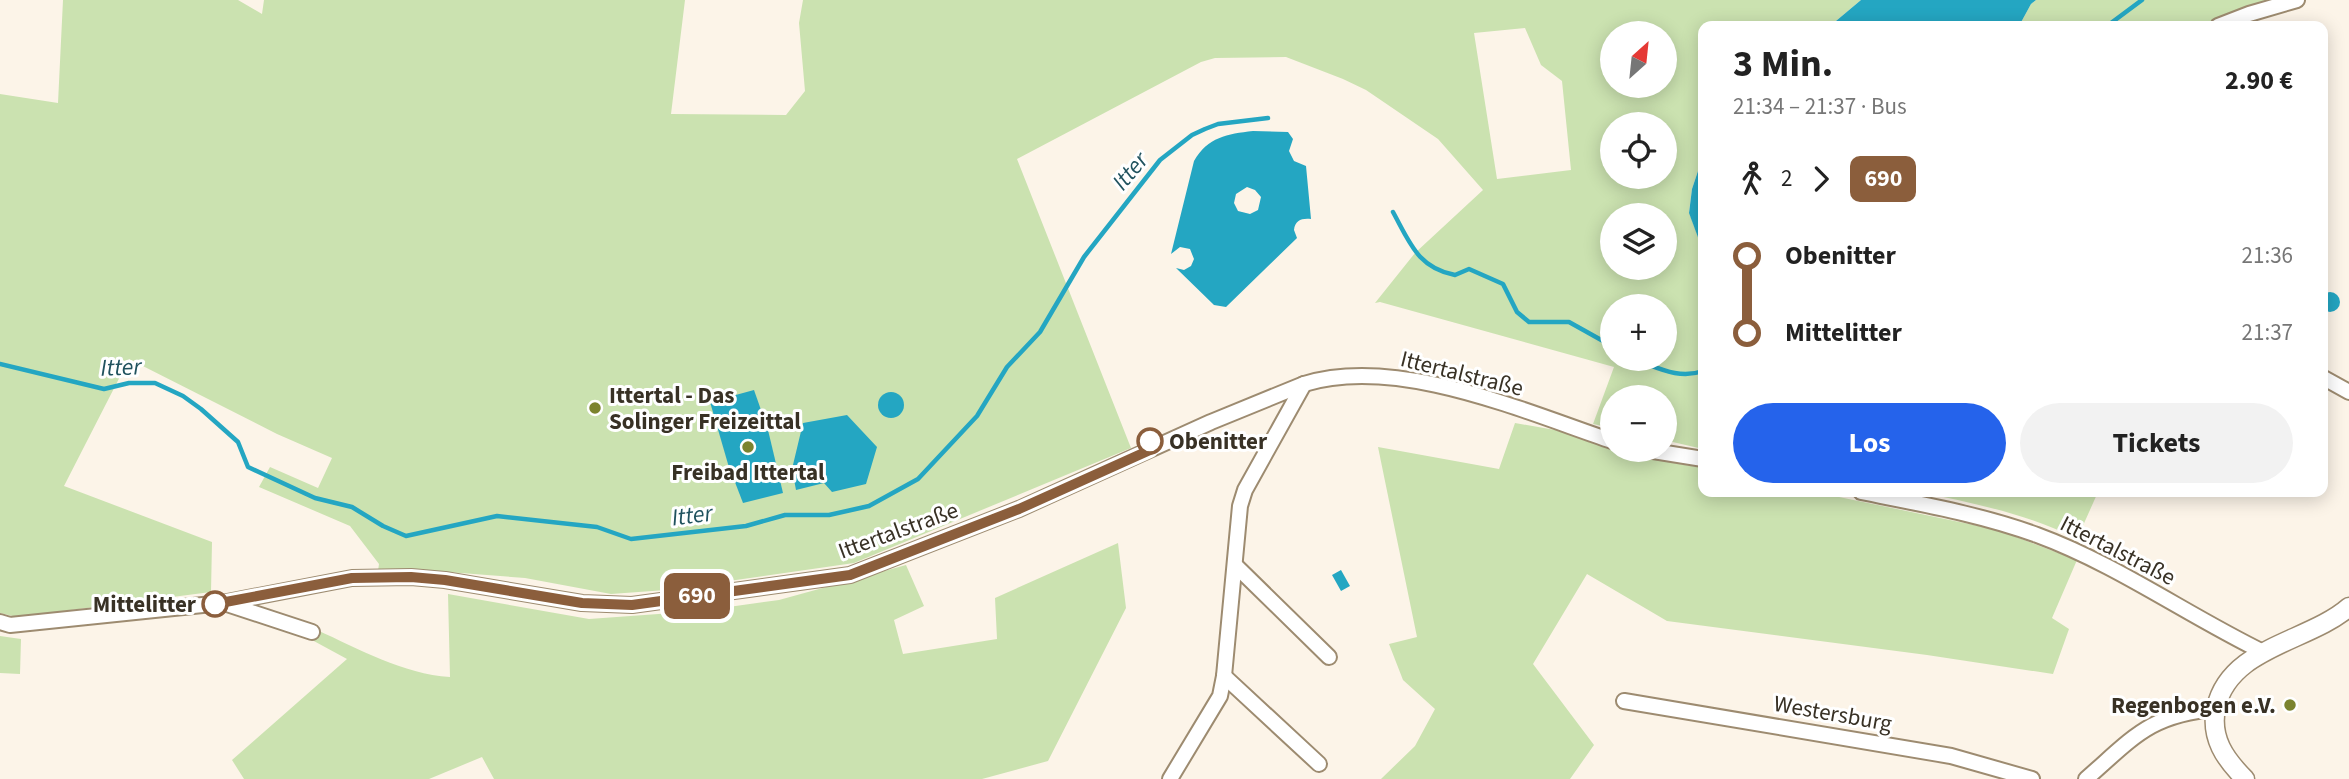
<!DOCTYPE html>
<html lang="de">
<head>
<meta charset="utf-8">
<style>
  :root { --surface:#fff; --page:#f2f2f2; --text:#222; --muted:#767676; --accent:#2563eb }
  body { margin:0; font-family:"Source Sans 3",sans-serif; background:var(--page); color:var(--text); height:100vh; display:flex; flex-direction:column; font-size:26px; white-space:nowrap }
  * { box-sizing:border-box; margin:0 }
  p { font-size:23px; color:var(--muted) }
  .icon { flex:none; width:38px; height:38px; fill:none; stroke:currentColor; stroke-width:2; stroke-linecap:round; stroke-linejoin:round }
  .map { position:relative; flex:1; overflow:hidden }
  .details { position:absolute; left:1698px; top:21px; width:630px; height:476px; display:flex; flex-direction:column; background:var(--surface); border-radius:14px; box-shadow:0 4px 18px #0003 }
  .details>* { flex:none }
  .badge { padding:0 14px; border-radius:10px; font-size:24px; line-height:46px }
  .needle { width:46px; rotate:27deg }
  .fabs { position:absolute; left:1600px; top:21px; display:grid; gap:14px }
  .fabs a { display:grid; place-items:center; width:77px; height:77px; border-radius:50%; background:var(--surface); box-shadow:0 4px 18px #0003; font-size:35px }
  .map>.badge { position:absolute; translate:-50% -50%; box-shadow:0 0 0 4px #fff }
  .legs { display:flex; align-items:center; gap:10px; height:77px; padding:0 35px; font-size:23px }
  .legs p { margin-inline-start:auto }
  .summary { display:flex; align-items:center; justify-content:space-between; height:119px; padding:0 35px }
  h1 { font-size:38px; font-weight:700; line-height:52px }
  .action { display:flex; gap:14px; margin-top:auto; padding:14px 35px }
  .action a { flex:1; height:80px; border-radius:42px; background:var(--accent); color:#fff; font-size:28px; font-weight:700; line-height:80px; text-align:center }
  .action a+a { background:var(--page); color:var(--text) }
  ul { padding:0 35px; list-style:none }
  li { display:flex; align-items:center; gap:24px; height:77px; font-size:26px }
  li i { display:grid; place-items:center; width:10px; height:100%; margin:0 9px; background:currentColor }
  li i::after { content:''; width:18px; height:18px; margin:-9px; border:5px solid; border-radius:50%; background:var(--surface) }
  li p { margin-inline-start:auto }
  li:first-child i { background:linear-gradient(#0000 50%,currentColor 0) }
  li:last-child i { background:linear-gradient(currentColor 50%,#0000 0) }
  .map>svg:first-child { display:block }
  .green { fill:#cbe2b0; fill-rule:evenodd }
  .water { fill:#24a6c2; fill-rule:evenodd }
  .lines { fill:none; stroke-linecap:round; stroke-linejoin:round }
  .stream { stroke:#24a6c2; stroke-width:4.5 }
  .minor-casing { stroke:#9d8b70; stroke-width:18 }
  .tertiary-casing { stroke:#9d8b70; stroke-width:21 }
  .minor { stroke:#fff; stroke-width:14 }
  .tertiary { stroke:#fff; stroke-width:18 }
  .line-1-casing { stroke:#fff; stroke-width:16 }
  .line-1 { stroke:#8b5e3c; stroke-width:10 }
  .poi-dot { fill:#7b832e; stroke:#fff; stroke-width:2.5 }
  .stop-1-dot { fill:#fff; stroke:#8b5e3c; stroke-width:3.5 }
  .labels { text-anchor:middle; stroke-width:6; stroke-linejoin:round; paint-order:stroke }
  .street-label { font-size:23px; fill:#383125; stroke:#fff }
  .poi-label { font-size:23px; font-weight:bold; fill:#383125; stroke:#fff; text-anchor:start }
  .stop-label { font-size:23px; font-weight:bold; fill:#383125; stroke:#fff; text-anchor:start }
  .water-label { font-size:24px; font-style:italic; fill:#20525e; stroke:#fff }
</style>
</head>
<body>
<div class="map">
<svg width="2349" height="779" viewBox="0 0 2349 779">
  <rect width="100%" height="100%" fill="#fcf4e8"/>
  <g class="green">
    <path d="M63,0H238L262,14L264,0H685L671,114L786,115L805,91L799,23L803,0H1861L1830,26H1703V156L1692,189L1689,212L1703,251V449L1664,440V397H1612V428L1593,424L1614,367L1380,302L1375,303L1415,253L1483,190L1438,139L1366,90L1343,79L1286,57L1215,58L1201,62L1017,159L1131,448L854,563L666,590L611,594L525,578L434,571H378L379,564L350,526L259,487L270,467L318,488L332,458L277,434L129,359L64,486L212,542L211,592L17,617L0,613V94L58,103ZM1525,28L1541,65L1562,81L1571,170L1497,179L1474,33ZM1612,33H1664V86H1612ZM1612,124H1664V177H1612ZM1612,215H1664V268H1612ZM1612,306H1664V359H1612Z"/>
    <polygon points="2036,0 2284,0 2210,26 2019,26 2031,4"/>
    <polygon points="1515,423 1561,431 1624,454 1703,468 1703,492 1815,492 1998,530 2077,560 2052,618 2069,629 2053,674 1927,655 1667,621 1587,574 1533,664 1594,745 1570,779 1381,779 1415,746 1435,709 1403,680 1389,644 1417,637 1378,447 1499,469"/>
    <path d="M1919,492H2098L2077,539C2029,514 1972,503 1919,492Z"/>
    <path d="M1118,543L1126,608L1048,761L982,779H494L482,757L429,779H244L232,760L347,659L312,640L317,630C359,649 403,674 450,677L448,594L589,619L700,611L779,600L906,565L924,606L894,620L903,654L997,639L995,598Z"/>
    <polygon points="0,636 21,639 20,674 0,673"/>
  </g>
  <g class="water">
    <polygon points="1861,0 2036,0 2031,4 2019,26 1830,26"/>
    <path d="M1253,131L1288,132L1293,139L1289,151L1294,161L1306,166L1311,219C1302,218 1295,220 1294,230L1297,238L1226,307L1214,305L1176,268L1184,270L1191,266L1194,259L1190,249L1180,247L1171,254L1194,161C1208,137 1227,134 1253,131ZM1247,187L1255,190L1261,197L1258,210L1250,214L1238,211L1234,203L1236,194Z"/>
    <polygon points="1703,156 1703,251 1689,213 1692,189"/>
    <circle cx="2330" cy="302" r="10"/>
    <polygon points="754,390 768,430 783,493 743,503 728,464 710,402"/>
    <circle cx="891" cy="405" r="13"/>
    <polygon points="847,415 877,447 866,484 832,492 824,483 796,490 792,469 803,423"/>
    <polygon points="1341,570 1350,586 1341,591 1332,575"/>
  </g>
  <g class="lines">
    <g class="stream">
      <polyline points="2107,26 2142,0"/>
      <path d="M1393,212C1410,243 1418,268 1455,275L1469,269L1503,284L1517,312L1529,322H1569L1612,346"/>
      <path d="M1633,359C1657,367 1678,380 1703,371"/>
      <polyline points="0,364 104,389 129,383 155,383 183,396 201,409 238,442 248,467 315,498 352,507 383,526 406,536 497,516 597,527 631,539 746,526 785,515 829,515 869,506 918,479 977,416 1007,367 1040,332 1084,257 1160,160 1192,135 1205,129 1218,124 1268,118"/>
    </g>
    <defs>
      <g id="minor">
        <polyline points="2218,26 2249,14 2297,0"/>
        <polyline points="2322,377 2349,392"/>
        <polyline points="1647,450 1703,459"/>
        <path d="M1861,492C1920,504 1980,514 2037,535C2116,564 2187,615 2263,652"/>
        <polyline points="1235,565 1329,657"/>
        <polyline points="224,603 312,632"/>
        <path d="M0,622L10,625L222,603L352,578L411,577L445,580L582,603L632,605L850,575L1019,509L1211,422L1304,384C1397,355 1523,411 1612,441"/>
        <polyline points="1224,676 1319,764"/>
        <polyline points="1624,701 1951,756 2032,779"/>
        <polyline points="1170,779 1220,696 1224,676 1240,506 1245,490 1304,384"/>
        <path d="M2086,779C2133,738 2150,714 2216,709"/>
      </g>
      <path id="tertiary" d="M2245,779C2225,759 2210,738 2216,708C2229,647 2309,642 2349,607"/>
    </defs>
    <use href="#minor" class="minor-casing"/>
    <use href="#tertiary" class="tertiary-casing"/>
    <use href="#minor" class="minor"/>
    <use href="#tertiary" class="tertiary"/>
  </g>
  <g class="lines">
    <defs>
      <polyline id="line-1" points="215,604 352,578 411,577 445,580 582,603 632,605 850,575 1019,509 1150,450 1150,441"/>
    </defs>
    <use href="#line-1" class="line-1-casing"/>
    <use href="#line-1" class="line-1"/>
  </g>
  <g class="poi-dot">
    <circle cx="595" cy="408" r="7"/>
    <circle cx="748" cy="447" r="7"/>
    <circle cx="2290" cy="705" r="7"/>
  </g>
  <g class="stop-1-dot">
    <circle cx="1150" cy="441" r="12"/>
    <circle cx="215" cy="604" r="12"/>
  </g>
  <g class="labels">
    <g class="street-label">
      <text transform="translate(1462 373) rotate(14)" y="8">Ittertalstraße</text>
      <text transform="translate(898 530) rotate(-20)" y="8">Ittertalstraße</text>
      <text transform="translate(2118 550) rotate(27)" y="8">Ittertalstraße</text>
      <text transform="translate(1833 713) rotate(10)" y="8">Westersburg</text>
    </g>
    <g class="poi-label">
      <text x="609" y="403">Ittertal - Das<tspan x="609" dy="26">Solinger Freizeittal</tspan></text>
      <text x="748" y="480" text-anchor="middle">Freibad Ittertal</text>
      <text x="2276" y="713" text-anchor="end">Regenbogen e.V.</text>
    </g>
    <g class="stop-label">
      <text x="1169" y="449">Obenitter</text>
      <text x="196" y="612" text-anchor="end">Mittelitter</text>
    </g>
    <g class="water-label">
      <text transform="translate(1130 171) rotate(-50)" y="8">Itter</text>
      <text transform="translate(121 367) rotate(-2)" y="8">Itter</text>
      <text transform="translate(692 515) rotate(-7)" y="8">Itter</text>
    </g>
  </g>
</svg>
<div class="fabs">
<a><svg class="needle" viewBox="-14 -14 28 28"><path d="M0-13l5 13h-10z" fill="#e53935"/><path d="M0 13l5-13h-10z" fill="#767676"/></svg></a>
<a><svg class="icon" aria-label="locate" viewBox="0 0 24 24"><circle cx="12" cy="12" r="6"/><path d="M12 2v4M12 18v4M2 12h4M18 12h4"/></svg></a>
<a><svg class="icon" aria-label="layers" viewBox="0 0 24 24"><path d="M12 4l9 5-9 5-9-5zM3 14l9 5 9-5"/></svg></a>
<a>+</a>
<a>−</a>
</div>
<b class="badge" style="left:697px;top:596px;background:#8b5e3c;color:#fff">690</b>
<section class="details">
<div class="summary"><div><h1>3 Min.</h1><p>21:34 – 21:37 · Bus</p></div><b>2.90 €</b></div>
<div class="legs"><svg class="icon" aria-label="walk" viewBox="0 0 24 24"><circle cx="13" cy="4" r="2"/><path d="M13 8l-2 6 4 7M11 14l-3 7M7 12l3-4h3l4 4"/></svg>2<svg class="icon" aria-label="forward" viewBox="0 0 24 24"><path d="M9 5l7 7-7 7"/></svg><b class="badge" style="background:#8b5e3c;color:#fff">690</b></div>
<ul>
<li><i style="color:#8b5e3c"></i><b>Obenitter</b><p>21:36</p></li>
<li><i style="color:#8b5e3c"></i><b>Mittelitter</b><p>21:37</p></li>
</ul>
<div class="action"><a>Los</a><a>Tickets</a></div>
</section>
</div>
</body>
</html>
